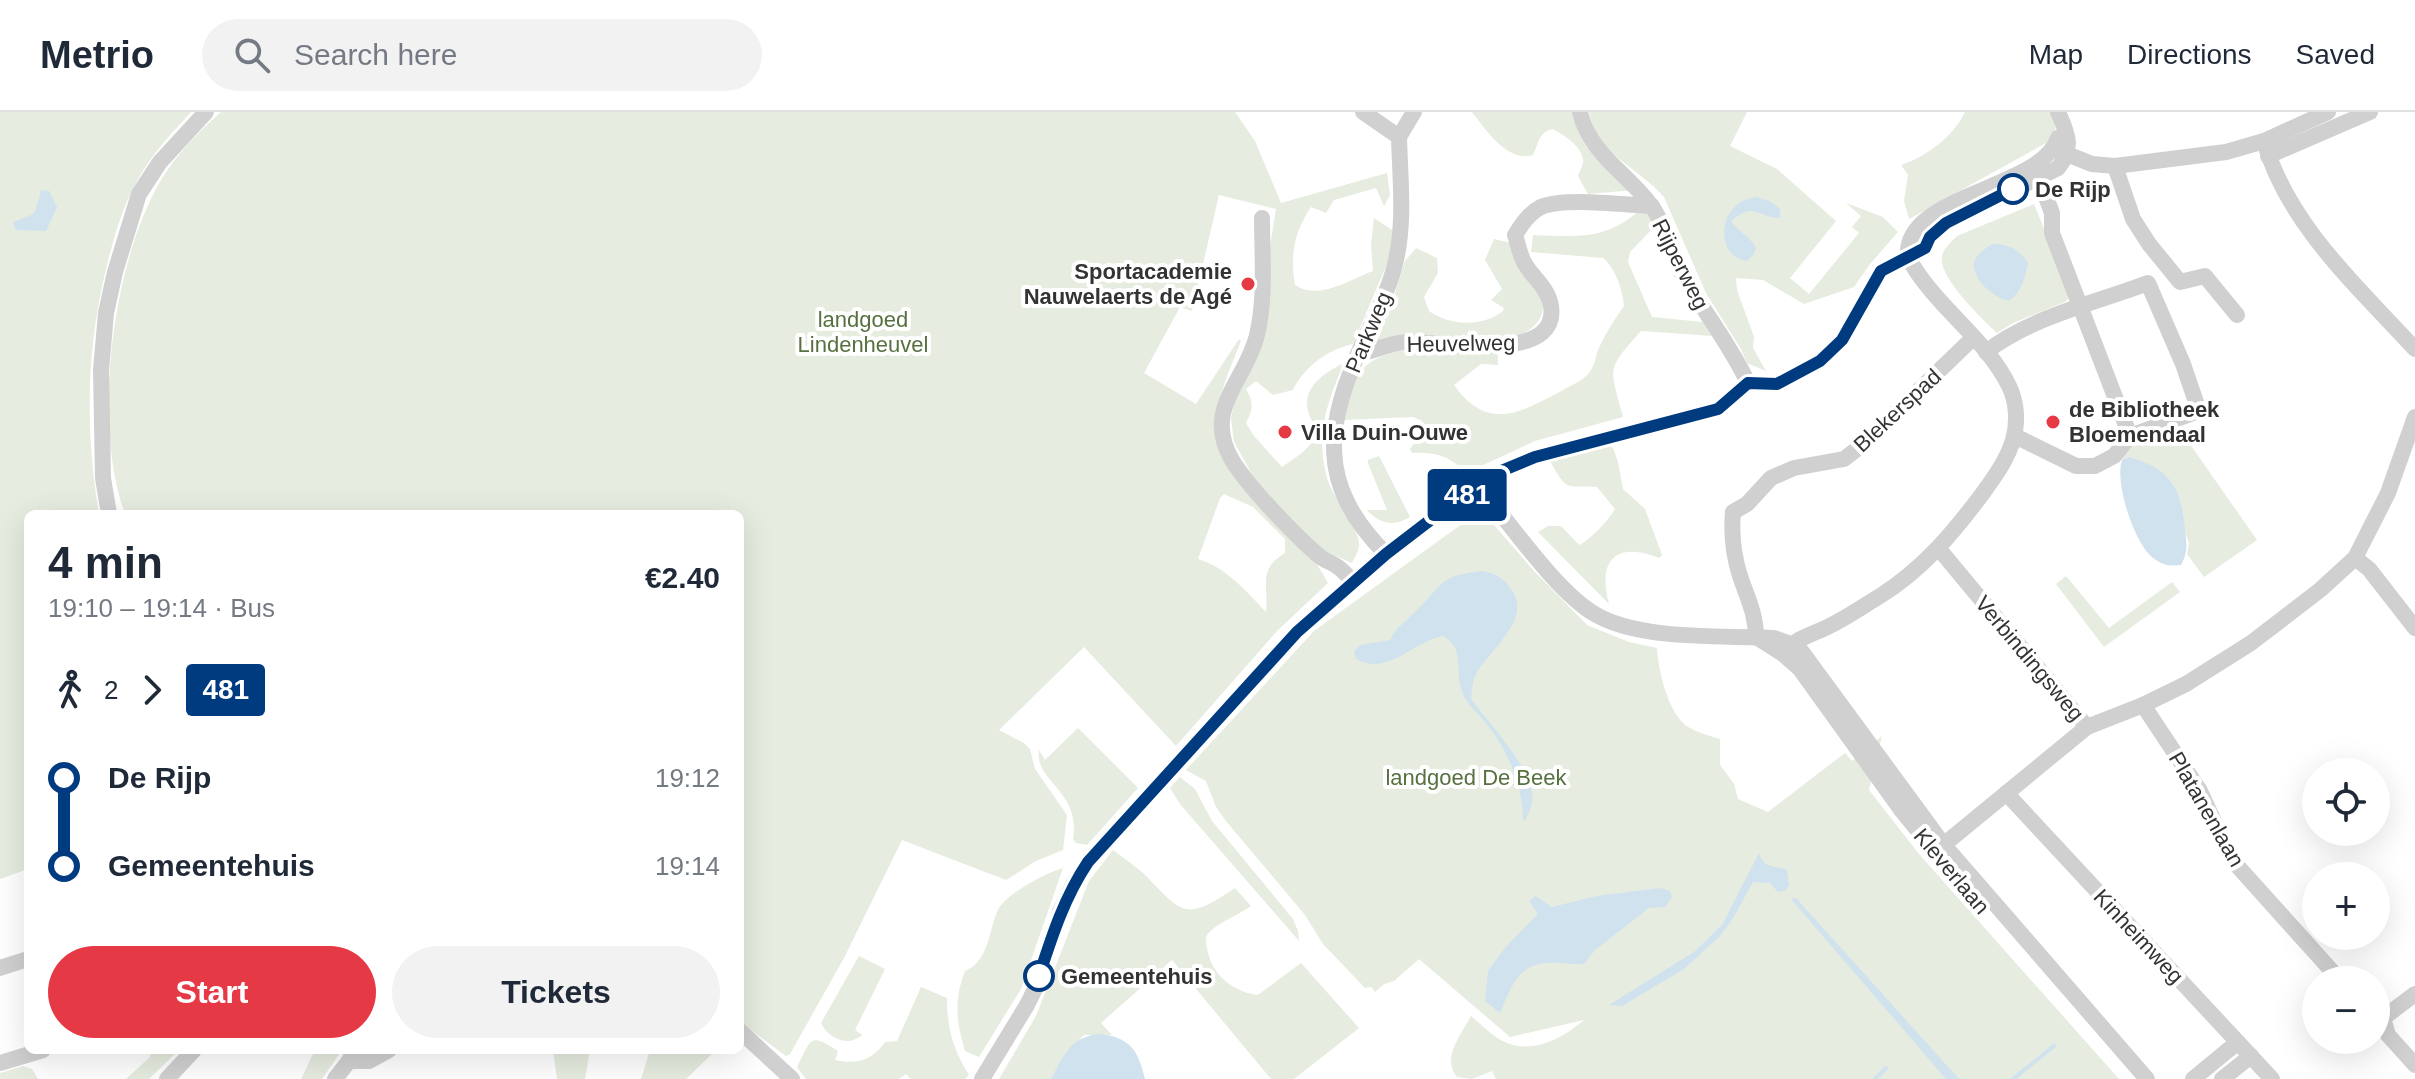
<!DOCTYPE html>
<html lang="en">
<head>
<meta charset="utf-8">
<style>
  :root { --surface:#fff; --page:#f2f2f3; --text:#1f2937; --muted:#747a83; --line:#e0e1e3; --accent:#e63946 }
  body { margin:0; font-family:Arial,sans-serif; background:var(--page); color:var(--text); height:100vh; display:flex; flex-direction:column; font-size:30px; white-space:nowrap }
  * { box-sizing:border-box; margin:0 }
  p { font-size:26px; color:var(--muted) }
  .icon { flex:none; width:44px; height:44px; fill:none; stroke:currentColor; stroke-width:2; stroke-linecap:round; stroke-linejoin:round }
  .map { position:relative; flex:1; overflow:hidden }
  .details { position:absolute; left:24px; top:398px; width:720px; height:544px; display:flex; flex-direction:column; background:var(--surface); border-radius:12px; box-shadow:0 8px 32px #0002 }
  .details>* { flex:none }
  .badge { padding:0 16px; border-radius:6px; font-size:28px; line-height:52px }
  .buttons { position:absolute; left:2302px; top:646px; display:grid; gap:16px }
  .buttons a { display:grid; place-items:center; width:88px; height:88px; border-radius:50%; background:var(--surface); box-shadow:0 8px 32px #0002; font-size:40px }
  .map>.badge { position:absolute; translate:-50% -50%; box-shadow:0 0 0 4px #fff }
  .legs { display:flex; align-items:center; gap:12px; height:88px; padding:0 24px; font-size:26px }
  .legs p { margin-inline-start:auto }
  .overview { display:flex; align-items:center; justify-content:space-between; height:136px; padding:0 24px }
  h1 { font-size:44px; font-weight:800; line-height:60px }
  .action { display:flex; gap:16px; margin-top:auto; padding:16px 24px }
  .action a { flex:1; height:92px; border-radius:48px; background:var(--accent); color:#fff; font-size:32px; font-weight:800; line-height:92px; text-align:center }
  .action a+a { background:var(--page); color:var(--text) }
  ul { padding:0 24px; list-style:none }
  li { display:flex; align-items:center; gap:28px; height:88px; font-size:30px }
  li i { display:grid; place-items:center; width:12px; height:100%; margin:0 10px; background:currentColor }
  li i::after { content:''; width:20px; height:20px; margin:-10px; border:6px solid; border-radius:50%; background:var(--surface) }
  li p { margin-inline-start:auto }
  li:first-child i { background:linear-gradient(#0000 50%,currentColor 0) }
  li:last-child i { background:linear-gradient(currentColor 50%,#0000 0) }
  header { display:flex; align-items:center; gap:48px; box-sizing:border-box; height:112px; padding:0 40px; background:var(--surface); border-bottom:2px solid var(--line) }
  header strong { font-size:38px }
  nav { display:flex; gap:44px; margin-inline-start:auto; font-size:28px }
  .search { width:560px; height:72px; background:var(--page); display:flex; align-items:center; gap:20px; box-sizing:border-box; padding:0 28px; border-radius:44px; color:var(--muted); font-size:30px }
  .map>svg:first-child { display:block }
  .green { fill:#e6ecdf; fill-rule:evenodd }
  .water { fill:#cfe2ee }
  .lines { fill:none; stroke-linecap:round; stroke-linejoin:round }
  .stream { stroke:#cfe2ee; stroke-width:4 }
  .minor { stroke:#d0d0d0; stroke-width:16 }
  .line-1-casing { stroke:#fff; stroke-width:18 }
  .line-1 { stroke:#003b80; stroke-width:12 }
  .stop-1-dot { fill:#fff; stroke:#003b80; stroke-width:4 }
  .poi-dot { fill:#e63946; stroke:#fff; stroke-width:3 }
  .labels { text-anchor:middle; stroke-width:8; stroke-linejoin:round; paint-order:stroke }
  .stop-label { font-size:22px; font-weight:bold; fill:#333; stroke:#fff; text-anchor:start }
  .street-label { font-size:22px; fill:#333; stroke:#fff }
  .poi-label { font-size:22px; font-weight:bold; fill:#333; stroke:#fff; text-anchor:start }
  .park-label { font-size:22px; fill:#56703f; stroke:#fff }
</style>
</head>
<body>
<header>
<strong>Metrio</strong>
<div class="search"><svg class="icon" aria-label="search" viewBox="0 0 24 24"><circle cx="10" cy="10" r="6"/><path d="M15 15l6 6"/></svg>Search here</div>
<nav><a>Map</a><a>Directions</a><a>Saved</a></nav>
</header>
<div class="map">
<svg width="2415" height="967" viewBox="0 0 2415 967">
  <rect width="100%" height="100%" fill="#fff"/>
  <g class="green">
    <path d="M0,0H191C172,21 152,42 138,67C123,94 114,124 107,153C86,237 85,317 99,402H28V757L0,767Z"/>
    <path d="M221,0H1235L1255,29L1281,91L1387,61L1390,83L1384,94L1376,76L1334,88L1326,101L1311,95C1294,120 1290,143 1295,173C1318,189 1349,168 1373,159L1371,133L1374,106L1392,118V140L1353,232C1327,238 1305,254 1293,278L1273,283L1256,269L1246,277C1254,291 1253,298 1246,311L1254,324L1282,355C1293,347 1308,339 1314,326C1318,316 1312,311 1309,302C1300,276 1324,261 1344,251C1327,291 1315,322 1327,366C1332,385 1361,418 1359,434C1359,439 1354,446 1352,451L1313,434L1254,366L1234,330L1231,307L1234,290L1255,231L1276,97L1219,83L1192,199L1180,195L1144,261L1196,292L1239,227L1241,229C1230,257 1217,285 1215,315L1312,444L1328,471L1277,519L1176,634L1084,535L999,618L1024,631L1030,637L1035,657L1067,703L1063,738L1036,749L1006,768L902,728L844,846L790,942L786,944L740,910V402H125C93,315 111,167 152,85C168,51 193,25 221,0ZM1224,382L1253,395L1285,427V441C1257,458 1269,474 1266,500C1245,478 1227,456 1198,447L1220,386Z"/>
    <path d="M1472,0H1572C1581,40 1603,54 1634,78L1588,82L1578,64C1579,60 1582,56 1583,51C1585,37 1564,22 1552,17C1538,21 1539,31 1533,43C1508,51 1486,18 1472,0Z"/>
    <path d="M1589,0H1747L1730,34L1777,57L1836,109L1790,166L1809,182L1859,121L1852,115L1861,104L1846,91L1883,105L1898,120L1870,152L1854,175L1804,192L1763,168L1736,166L1737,178L1754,225L1753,236L1766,259L1747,251L1741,237L1706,181L1664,85C1639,56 1597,42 1589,0Z"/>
    <path d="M1965,0H2056L2055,26L1909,107L1904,89L1908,63L1901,53C1926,45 1954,24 1965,0Z"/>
    <path d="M2034,92L2071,183L2065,190L2013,211L1997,221C1983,208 1937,164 1942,144C1944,136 1951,130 1957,124Z"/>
    <path d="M1645,93L1657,112L1630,140L1628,150L1652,205L1703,210L1712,224L1641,219C1605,259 1610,255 1623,305L1535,329L1466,361C1450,344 1436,340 1412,341L1410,337C1417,327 1423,322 1422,309L1413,305L1342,308C1345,297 1347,282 1352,272C1378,220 1451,242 1498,241V253L1481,252L1454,273C1488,321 1522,300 1563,278C1571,273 1583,269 1589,261C1594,255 1596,245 1598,238C1605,222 1614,208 1624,194C1623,179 1615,155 1603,146L1531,140L1533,123C1580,125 1610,128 1645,93Z"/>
    <path d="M1494,127L1516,132C1537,171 1568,208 1508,228L1372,234L1393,187L1405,149L1416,136L1437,146L1438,161L1424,185L1429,199C1450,214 1483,215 1503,199L1504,196L1491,188L1502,177L1485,148Z"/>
    <polygon points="2174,314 2180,318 2257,428 2204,465 2187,442 2189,431 2185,420 2129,345 2122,348 2117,344 2130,325"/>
    <path d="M1608,332L1613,336L1618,350L1623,377L1645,397L1662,443L1659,446C1616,429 1597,448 1609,492L1538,420L1548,414H1561L1579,433C1589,429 1609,408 1615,397L1597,375C1565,373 1568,381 1550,349Z"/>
    <path d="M1379,344L1410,405C1394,415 1379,412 1367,398H1387L1368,351V348Z"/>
    <path d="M1477,401L1487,405L1534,459L1587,513L1629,530L1657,536C1658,558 1669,606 1690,616C1699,621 1710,624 1720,627V653L1734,672L1738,687L1768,700L1845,641L1852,649L1882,624L1869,678L1919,742L2119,967H1496L1492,959L1472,967L1457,965C1441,946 1461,923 1471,904C1482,913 1494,926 1507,931C1535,942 1564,925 1584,908L1510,925L1419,847L1394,869L1384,872L1375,880L1371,875L1365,876L1323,832L1305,803L1226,709L1216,695L1206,669L1186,658L1314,519Z"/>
    <polygon points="2066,464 2109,516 2172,470 2180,480 2104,535 2056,472"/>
    <path d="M1078,616L1138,676L1087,733L1076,731L1073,727C1081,678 1034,670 1039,638L1045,648Z"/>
    <polygon points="1180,665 1195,677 1212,709 1293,807 1298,819 1299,829 1180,692 1170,676"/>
    <path d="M1113,738C1123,746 1134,753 1143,761C1183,801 1183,811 1235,776L1251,794C1236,805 1213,812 1206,825C1206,856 1227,879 1258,883L1301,851L1359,916L1294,967H1271L1172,848L1101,911L1112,923H1084L1066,940L1051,967H999L1036,904L1089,769Z"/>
    <path d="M1063,756L1021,877L979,945L965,939C956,910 954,887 965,859C988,850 989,820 997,800C1003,783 1046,761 1063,756Z"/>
    <path d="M859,844L885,857L855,918L862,923C848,936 828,926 821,911Z"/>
    <path d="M921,875L947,886C947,917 953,937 969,963L965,967H911L906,962L899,967H806L797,955C811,928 809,919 838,939L835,948C857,953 873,948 885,930L897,929Z"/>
    <polygon points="151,938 179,938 149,967 126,967 150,945"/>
    <polygon points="315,938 342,938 322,967 301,967"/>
    <polygon points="553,938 590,938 585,967 557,967"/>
    <polygon points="650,938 716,938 686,967 641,967"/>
    <polygon points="23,954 32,957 38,967 0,967 0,961"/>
  </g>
  <g class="water">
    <path d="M41,78L49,79L57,95L46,119L16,118L13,111C37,98 33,110 41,78Z"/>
    <path d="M1755,85L1770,89L1780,97V106C1756,105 1754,89 1731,109C1738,120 1750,124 1756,136L1753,143L1747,149C1720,145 1717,109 1737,93C1741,89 1749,87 1755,85Z"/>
    <path d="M1992,132C2009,132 2018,137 2028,151C2025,166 2022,179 2009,189C1995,187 1972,168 1974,151C1976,142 1985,137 1992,132Z"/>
    <path d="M2129,345C2171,357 2181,376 2185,417C2186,432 2189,438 2181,453C2171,454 2165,454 2156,448C2135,436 2114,370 2122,348Z"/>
    <path d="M1483,459C1499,463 1505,467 1513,480C1531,508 1488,540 1476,562C1472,569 1472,579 1471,587C1487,609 1538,662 1532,691C1531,697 1527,704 1525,709L1523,708C1523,675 1509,641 1489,615C1481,604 1467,593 1462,580C1454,558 1466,537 1443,524C1413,529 1388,565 1356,547L1354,539L1360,533L1390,528C1396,515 1405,510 1415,500C1445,472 1436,464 1483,459Z"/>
    <path d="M1759,741C1765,759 1774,752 1787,758L1789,773L1786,778L1778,780L1770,771L1753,770L1732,808L1719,825L1684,857L1622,894L1609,893L1694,840L1722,813Z"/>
    <path d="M1660,776L1670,779L1672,785L1665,795L1649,796L1595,838L1584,852C1575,853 1568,851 1558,851C1519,848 1513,871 1500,901L1485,889L1488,859L1504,837L1538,802L1529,789L1535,784L1552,795L1597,784Z"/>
    <polygon points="1796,786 1959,967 1946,967 1791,787"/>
    <path d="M1099,922C1130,925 1138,938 1145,967H1051C1064,943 1070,925 1099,922Z"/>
  </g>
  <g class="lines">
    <g class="stream">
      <polyline points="1875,967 1886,956"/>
      <polyline points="2013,967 2054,934"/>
    </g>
    <g class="minor">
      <path d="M1363,0L1399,25C1400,65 1405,109 1396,148C1390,176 1376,202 1364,228C1326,312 1315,371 1386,442"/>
      <path d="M1580,0C1589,41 1627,61 1650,92C1665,111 1670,139 1681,160C1702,198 1730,232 1748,271"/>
      <polyline points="1399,25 1414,0"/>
      <path d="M2264,29C2288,113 2358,175 2415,237"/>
      <polyline points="2054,37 2092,52 2115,54 2226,40 2264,29 2328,0"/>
      <polyline points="2268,44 2370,0"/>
      <polyline points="2115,54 2133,107 2149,132 2180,170 2205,164 2237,203"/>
      <polyline points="2039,66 2052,101 2052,121 2130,324"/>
      <path d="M1262,106C1262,145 1266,185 1257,223C1246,269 1202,297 1232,348C1249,376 1295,423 1319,444C1324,448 1330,450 1335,453C1342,457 1348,464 1353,470"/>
      <path d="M1908,145C1902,82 2041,78 2058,26"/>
      <path d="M1986,240C2031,205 2095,191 2148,171L2183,252L2197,293L2193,301L2130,324L2114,344L2095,354H2076L2015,324"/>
      <path d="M1358,242C1373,239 1391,231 1406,230C1438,229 1560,253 1551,194C1548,176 1534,167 1525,152C1520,144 1518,132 1515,123C1522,112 1529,101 1541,95C1565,85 1624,93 1652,94"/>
      <path d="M1468,383L1484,386L1493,392C1519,424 1558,479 1593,501C1638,529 1721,523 1774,526L1791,532L1802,540L1943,732L2147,967"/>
      <polyline points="109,402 103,366 101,258 106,201 115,160 139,82 160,50 206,0"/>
      <polyline points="1939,437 2087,615"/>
      <polyline points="2355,446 2369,457 2415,516"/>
      <path d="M1756,525C1756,502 1747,485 1740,464C1733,442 1731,422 1733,400L1747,392L1771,366L1794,356L1844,347L1862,333L1973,226"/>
      <polyline points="1761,528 1783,542 1800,557 1902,699 1941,747"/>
      <path d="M1786,539C1795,528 1803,526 1816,520C1838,512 1860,496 1880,484C1923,457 1953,421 1983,381C1995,364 2007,348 2013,328C2018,311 2017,290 2009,274C1986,226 1933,193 1908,145"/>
      <polyline points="2143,593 2200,679 2232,748 2340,868"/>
      <polyline points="2006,681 2272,967"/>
      <polyline points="1936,739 2087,615 2143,593 2186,572 2251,531 2320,478 2355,446 2388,381 2415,305"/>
      <polyline points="0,856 28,847"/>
      <polyline points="2376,902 2383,906 2388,923 2415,953"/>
      <polyline points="2383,906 2415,882"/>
      <polyline points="740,919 792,967"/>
      <polyline points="349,949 369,949 389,938"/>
      <polyline points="0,951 43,938"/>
      <polyline points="167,967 194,938"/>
      <polyline points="335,967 349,949 353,940"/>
      <path d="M982,967L1027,893L1036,875L1060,800L1074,771L1088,750L1297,520L1386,442L1459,386L1468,383L1494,362L1535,345L1718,297L1748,271L1777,272L1820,249L1842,228L1881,159L1925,136L1930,125L1946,111L2058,56C2074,36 2068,22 2058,0"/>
      <polyline points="2193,967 2238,930"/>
      <polyline points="2222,967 2251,944"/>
    </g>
  </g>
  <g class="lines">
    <defs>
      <path id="line-1" d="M1039,864C1052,824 1064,786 1088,750L1297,520L1386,442L1459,386L1468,383L1494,362L1535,345L1718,297L1748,271L1777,272L1820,249L1842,228L1881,159L1925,136L1930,125L1946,111L2013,77"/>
    </defs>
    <use href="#line-1" class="line-1-casing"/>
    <use href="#line-1" class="line-1"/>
  </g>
  <g class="stop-1-dot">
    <circle cx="2013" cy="77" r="14"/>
    <circle cx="1039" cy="864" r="14"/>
  </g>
  <g class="poi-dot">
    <circle cx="1248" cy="172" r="8"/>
    <circle cx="2053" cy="310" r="8"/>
    <circle cx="1285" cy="320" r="8"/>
  </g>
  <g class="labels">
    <g class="stop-label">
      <text x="2035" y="85">De Rijp</text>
      <text x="1061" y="872">Gemeentehuis</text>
    </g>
    <g class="street-label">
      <text transform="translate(1681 152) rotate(63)" y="8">Rijperweg</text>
      <text transform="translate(1368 220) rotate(-67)" y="8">Parkweg</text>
      <text transform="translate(1461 231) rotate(-1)" y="8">Heuvelweg</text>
      <text transform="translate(1897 298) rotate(-43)" y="8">Blekerspad</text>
      <text transform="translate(2030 546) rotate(50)" y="8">Verbindingsweg</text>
      <text transform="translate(2207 697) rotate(60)" y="8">Platanenlaan</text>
      <text transform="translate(1952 759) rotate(50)" y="8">Kleverlaan</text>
      <text transform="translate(2139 824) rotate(47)" y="8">Kinheimweg</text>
    </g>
    <g class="poi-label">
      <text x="1232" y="167" text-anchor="end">Sportacademie<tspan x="1232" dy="25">Nauwelaerts de Agé</tspan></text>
      <text x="2069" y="305">de Bibliotheek<tspan x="2069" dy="25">Bloemendaal</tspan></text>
      <text x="1301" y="328">Villa Duin-Ouwe</text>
    </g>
    <g class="park-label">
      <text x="863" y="215">landgoed<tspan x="863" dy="25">Lindenheuvel</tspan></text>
      <text x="1476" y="673">landgoed De Beek</text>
    </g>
  </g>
</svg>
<div class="buttons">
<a><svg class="icon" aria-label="locate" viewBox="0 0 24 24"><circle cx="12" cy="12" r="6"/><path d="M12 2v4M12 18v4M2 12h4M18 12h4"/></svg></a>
<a>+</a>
<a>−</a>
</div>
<b class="badge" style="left:1467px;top:383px;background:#003b80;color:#fff">481</b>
<section class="details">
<div class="overview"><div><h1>4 min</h1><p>19:10 – 19:14 · Bus</p></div><b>€2.40</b></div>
<div class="legs"><svg class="icon" aria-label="walk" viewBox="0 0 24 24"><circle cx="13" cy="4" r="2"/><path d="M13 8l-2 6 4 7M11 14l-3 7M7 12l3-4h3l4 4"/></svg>2<svg class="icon" aria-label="forward" viewBox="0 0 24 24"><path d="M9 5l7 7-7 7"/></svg><b class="badge" style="background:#003b80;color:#fff">481</b></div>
<ul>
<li><i style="color:#003b80"></i><b>De Rijp</b><p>19:12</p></li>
<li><i style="color:#003b80"></i><b>Gemeentehuis</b><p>19:14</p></li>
</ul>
<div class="action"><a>Start</a><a>Tickets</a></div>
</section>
</div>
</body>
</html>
